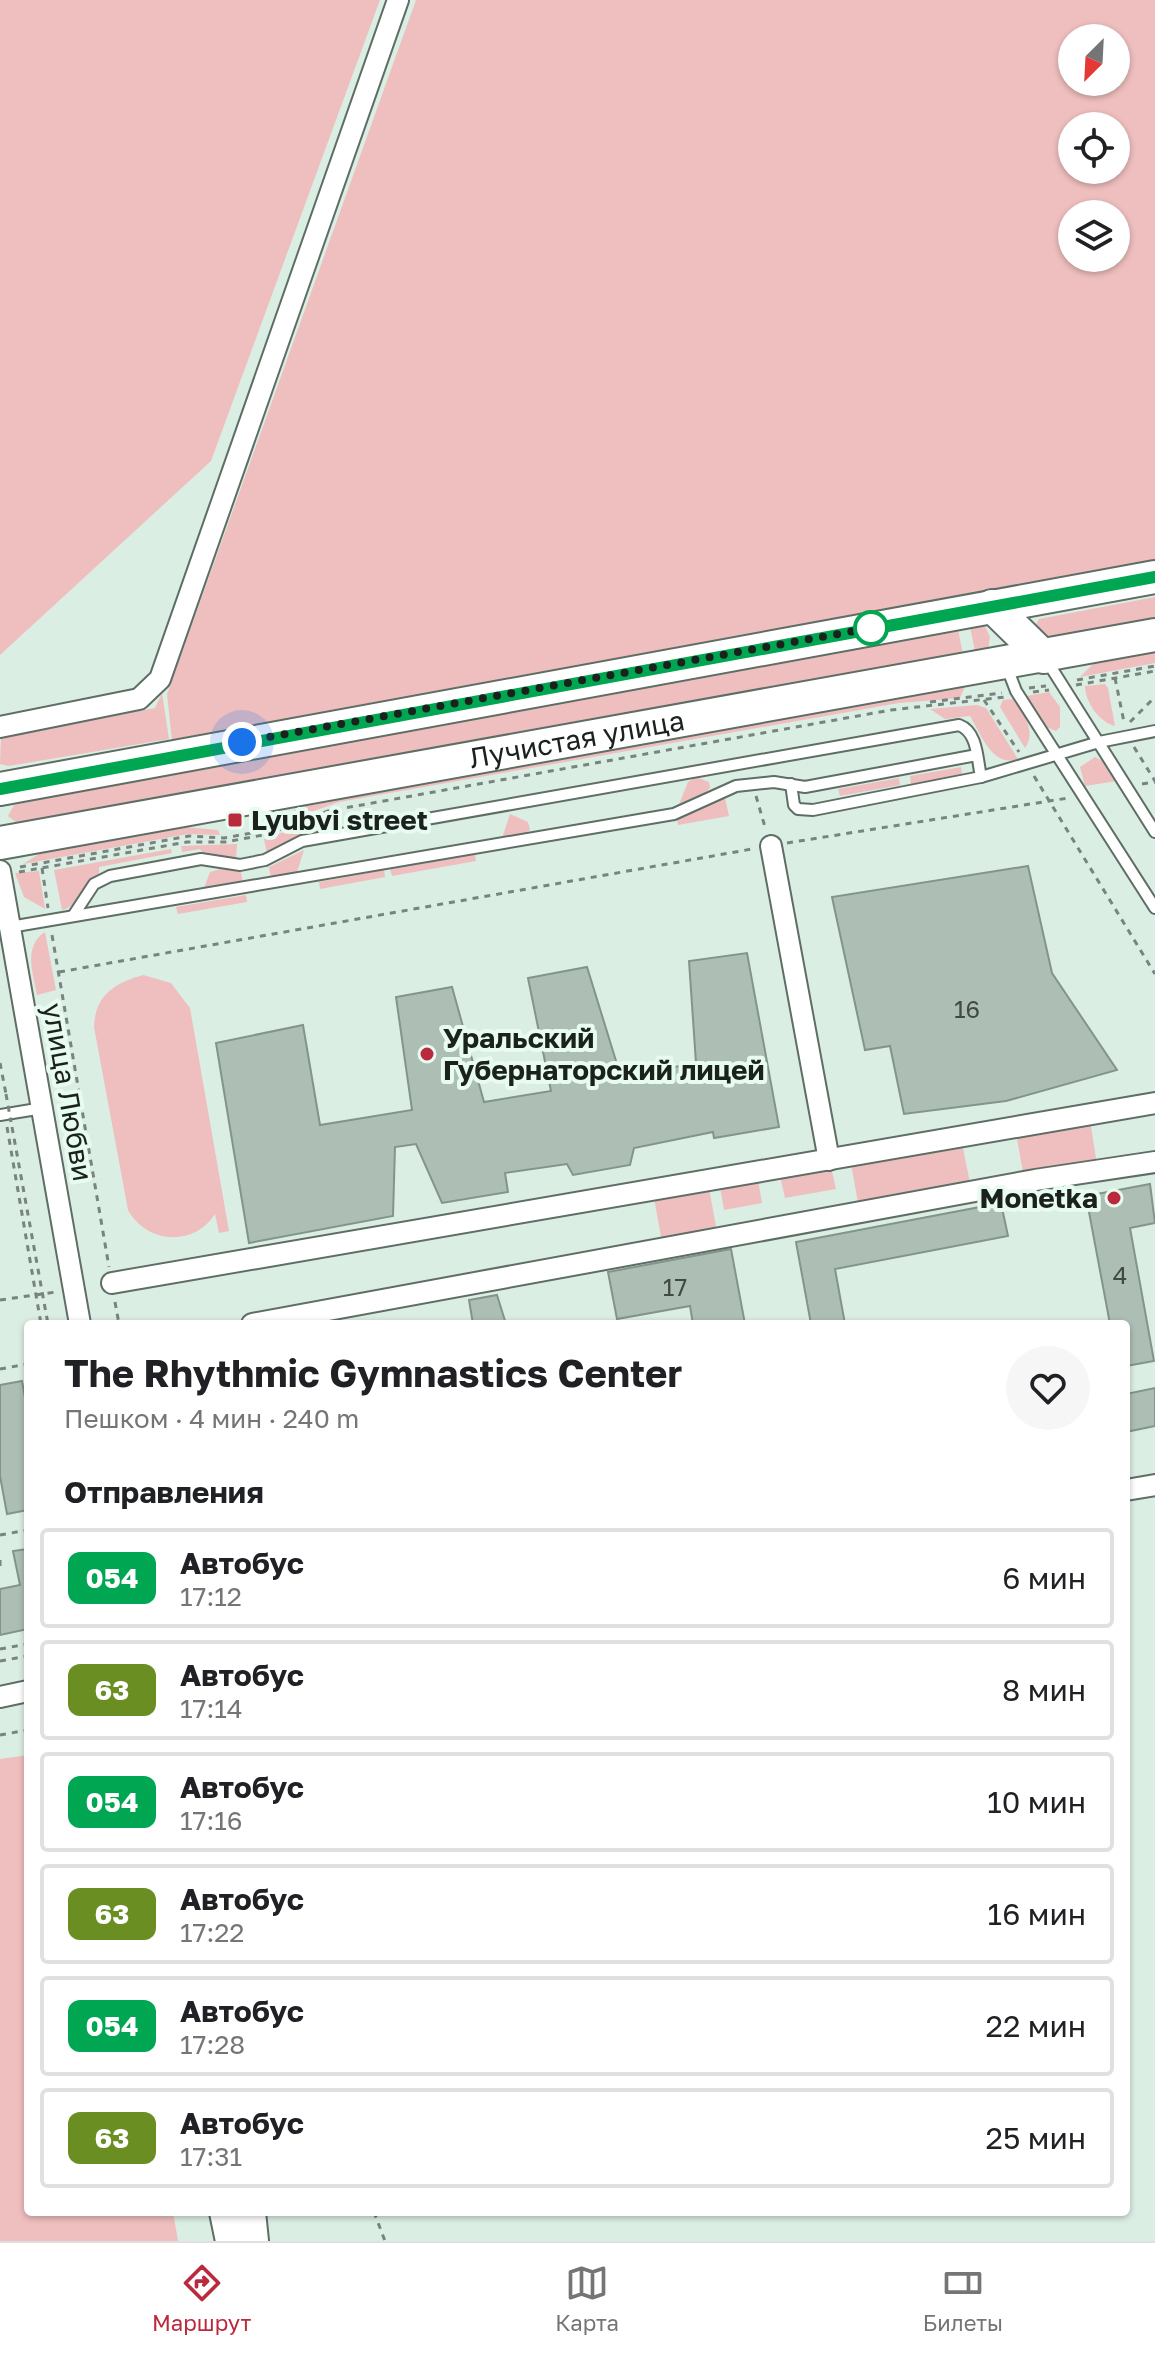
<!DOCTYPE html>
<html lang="ru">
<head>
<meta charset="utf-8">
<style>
  :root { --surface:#fff; --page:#f6f6f6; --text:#202124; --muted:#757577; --line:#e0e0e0; --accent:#bb2a3c }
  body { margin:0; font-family:"Golos Text",sans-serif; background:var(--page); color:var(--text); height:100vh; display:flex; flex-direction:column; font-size:30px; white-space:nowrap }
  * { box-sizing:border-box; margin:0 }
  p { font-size:26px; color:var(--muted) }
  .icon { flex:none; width:44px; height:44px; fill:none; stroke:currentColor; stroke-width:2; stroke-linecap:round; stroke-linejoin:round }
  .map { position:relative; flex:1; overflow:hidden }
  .sheet { position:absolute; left:24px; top:1320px; width:1106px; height:896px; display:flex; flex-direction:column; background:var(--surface); border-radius:8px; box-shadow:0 2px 6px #0004 }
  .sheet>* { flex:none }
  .badge { padding:0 16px; border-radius:12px; font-size:28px; line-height:52px }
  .needle { width:52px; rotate:204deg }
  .fabs { position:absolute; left:1058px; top:24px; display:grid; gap:16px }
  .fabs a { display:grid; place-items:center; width:72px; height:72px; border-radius:50%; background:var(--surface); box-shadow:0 2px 6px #0004; font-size:40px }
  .you { position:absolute; width:40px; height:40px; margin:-20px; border:6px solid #fff; border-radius:50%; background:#1a73e8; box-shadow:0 0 0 12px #1a73e833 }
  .map>.badge { position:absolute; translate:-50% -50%; box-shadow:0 0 0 4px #fff }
  h2 { padding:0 40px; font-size:30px; line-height:72px }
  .round { display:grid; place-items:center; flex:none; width:84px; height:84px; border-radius:42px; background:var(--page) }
  .overview { display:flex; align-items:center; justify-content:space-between; height:136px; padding:0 40px }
  h1 { font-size:38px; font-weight:700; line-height:60px }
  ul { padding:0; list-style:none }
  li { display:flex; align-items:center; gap:24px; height:100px; margin:0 16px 12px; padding:0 24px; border:4px solid var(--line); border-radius:8px }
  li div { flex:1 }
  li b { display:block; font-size:30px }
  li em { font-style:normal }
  li .badge { min-width:88px; font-weight:700; text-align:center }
  .menu { display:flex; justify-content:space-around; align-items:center; height:112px; border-top:2px solid var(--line); background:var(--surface); font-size:22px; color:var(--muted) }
  .menu a { display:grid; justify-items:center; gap:4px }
  .menu .selected { color:var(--accent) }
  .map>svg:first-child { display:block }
  .green { fill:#eebfbe; fill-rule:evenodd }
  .building { fill:#adbfb5; stroke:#83958b; stroke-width:2 }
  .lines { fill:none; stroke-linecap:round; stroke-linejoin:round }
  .lane-casing { stroke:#5e6e65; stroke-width:14 }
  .street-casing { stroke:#5e6e65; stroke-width:24 }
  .secondary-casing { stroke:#5e6e65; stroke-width:34 }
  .primary-casing { stroke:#5e6e65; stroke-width:36 }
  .path { stroke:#78847e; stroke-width:3; stroke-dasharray:6 6; stroke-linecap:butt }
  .lane { stroke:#fff; stroke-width:10 }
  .street { stroke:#fff; stroke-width:20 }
  .secondary { stroke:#fff; stroke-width:30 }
  .primary { stroke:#fff; stroke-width:32 }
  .path-bridge { stroke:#78847e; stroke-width:3; stroke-dasharray:6 6; stroke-linecap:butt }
  .line-casing { stroke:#fff; stroke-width:18 }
  .line { stroke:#00a651; stroke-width:12 }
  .walk { stroke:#1b221e; stroke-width:8; stroke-dasharray:0 14.4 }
  .stop-dot { fill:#fff; stroke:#00a651; stroke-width:4 }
  .poi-dot { fill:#bb2a3c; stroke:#e8fbf1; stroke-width:3 }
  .labels { text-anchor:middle; stroke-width:8; stroke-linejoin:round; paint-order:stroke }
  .number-label { font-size:24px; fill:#404944 }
  .street-label { font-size:28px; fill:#1b221e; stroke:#e8fbf1 }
  .poi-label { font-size:28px; font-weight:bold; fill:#1b221e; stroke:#e8fbf1; text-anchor:start }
</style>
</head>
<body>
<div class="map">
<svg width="1155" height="2241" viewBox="0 0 1155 2241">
  <rect width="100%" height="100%" fill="#dbeee4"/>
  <g class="green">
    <polygon points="0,0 380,0 211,461 0,655"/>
    <path d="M416,0H1155V562L172,741L167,694ZM1072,38H1116V82H1072ZM1072,126H1116V170H1072ZM1072,214H1116V258H1072Z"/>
    <polygon points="1155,597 1155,622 1041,641 1033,629 1039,619"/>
    <polygon points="969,621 984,624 990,637 988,650 976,657"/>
    <polygon points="957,624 964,660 17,823 8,816 14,805 264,754"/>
    <polygon points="1135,653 1155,653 1155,663 1080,677 1094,663"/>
    <polygon points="966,684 960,698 899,703 339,802 277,824 276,819 307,805"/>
    <path d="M1105,684L1108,688L1115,726C1100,723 1085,702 1085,686Z"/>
    <polygon points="1049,692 1060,707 1060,727 1056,731 1046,727 1027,696"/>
    <polygon points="162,693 169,739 9,766 0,764 1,736 155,708"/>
    <path d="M1014,699C1023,715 1037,730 1025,748L1000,707L1003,700Z"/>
    <path d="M977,705L986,708L1018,759C992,768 981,734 970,716L945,719L930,709Z"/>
    <polygon points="1095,757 1106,763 1117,781 1085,786 1080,767"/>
    <polygon points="961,767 962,774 911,784 910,776"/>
    <polygon points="696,777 709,782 710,788 698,799 679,804 688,782"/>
    <polygon points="899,778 900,785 840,796 838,789"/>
    <polygon points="725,798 729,816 678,825 677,818"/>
    <polygon points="510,814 528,822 530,830 523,835 502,838"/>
    <polygon points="329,816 332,832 307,835 267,854 264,839"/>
    <polygon points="185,827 218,830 220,835 188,834 23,864 39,854"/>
    <polygon points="237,844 236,860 205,856 200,849 182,852 181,846"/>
    <path d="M171,849L172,853L99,867V873C83,884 81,905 62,910L54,870Z"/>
    <polygon points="304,850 297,872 271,878 269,867"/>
    <polygon points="475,854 476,861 392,876 390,869"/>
    <polygon points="221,869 241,872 243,883 203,891 210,872"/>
    <polygon points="384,870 385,877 320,889 319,882"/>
    <polygon points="39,871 45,909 24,897 15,873"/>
    <polygon points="246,895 247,902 178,914 176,907"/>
    <path d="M45,932L56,990L37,995C33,973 23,946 45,932Z"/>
    <path d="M143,975L171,983L190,1008L229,1231L219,1233L215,1214C194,1247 147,1244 128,1210L94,1027C95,995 115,983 143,975Z"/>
    <polygon points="1090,1120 1097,1165 1024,1178 1016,1133"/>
    <polygon points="962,1143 971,1188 859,1208 851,1164"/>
    <polygon points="831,1167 836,1189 785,1198 780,1176"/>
    <polygon points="758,1180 762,1203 724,1210 720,1187"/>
    <polygon points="709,1188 717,1232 662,1242 654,1198"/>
    <polygon points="28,1755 28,2212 173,2212 178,2241 0,2241 0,1759"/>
  </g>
  <g class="building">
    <polygon points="1028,866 1052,973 1117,1070 1006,1101 904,1114 890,1046 865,1050 832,897"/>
    <polygon points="747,953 779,1127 714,1138 713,1132 634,1148 630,1165 573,1175 567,1164 505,1173 508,1192 442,1203 416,1144 395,1147 393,1216 249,1243 216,1043 303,1025 320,1125 412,1110 396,997 452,987 484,1102 551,1091 528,978 587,967 621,1077 696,1063 689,961"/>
    <polygon points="1150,1184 1155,1223 1130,1228 1154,1361 1126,1366 1126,1324 1110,1324 1086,1196"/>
    <polygon points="1001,1203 1008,1236 835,1269 845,1324 811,1324 796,1242"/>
    <polygon points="731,1249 745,1324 693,1324 690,1306 617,1319 608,1272"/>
    <polygon points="497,1295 506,1324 473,1324 469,1300"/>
    <polygon points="22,1381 28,1414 28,1510 7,1514 0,1476 0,1385"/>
    <polygon points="1155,1388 1155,1426 1126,1432 1126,1394"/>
    <polygon points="28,1549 28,1629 0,1635 0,1589 20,1585 13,1551"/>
  </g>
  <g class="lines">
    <defs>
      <g id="lane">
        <polyline points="1047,661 1155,832"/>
        <polyline points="1006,665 1016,691 1155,908"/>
        <polyline points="791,784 794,805 798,809 813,810 981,777"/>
        <path d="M73,916L94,884L110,876L201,859L240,865L265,860L302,841L959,725C978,732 977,759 981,777L1099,742L1155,731"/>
        <polyline points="10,927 674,814 736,786 774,782 805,787 977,755"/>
        <polyline points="0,1115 43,1108"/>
      </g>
      <g id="street">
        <polyline points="0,727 139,699 160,679 398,0"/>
        <polyline points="771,846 829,1160"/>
        <polyline points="0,871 80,1324"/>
        <polyline points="112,1283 1155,1103"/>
        <polyline points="252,1324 1035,1180 1155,1162"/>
        <polyline points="1126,1490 1155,1485"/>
        <polyline points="0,1697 28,1691"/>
      </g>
      <g id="secondary">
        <polyline points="225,2212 231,2241"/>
        <polyline points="250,2212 253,2241"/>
      </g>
      <g id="primary">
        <polyline points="992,606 1044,657"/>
        <polyline points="0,789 1155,577"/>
        <path id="s1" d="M0,843L1155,635"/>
      </g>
    </defs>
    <use href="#lane" class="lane-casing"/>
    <use href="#street" class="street-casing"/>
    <use href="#secondary" class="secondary-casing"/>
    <use href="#primary" class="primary-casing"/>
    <g class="path">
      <polyline points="1115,678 1124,722"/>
      <polyline points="1077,680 1155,666"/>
      <polyline points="1076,685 1155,671"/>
      <polyline points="1029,688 1046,686"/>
      <polyline points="1033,692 1049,690"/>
      <polyline points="984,700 1019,752"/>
      <polyline points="930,702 1002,693"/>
      <polyline points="1130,722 1155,697"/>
      <polyline points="1134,747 1155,781"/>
      <polyline points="1034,776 1155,974"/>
      <polyline points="1142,784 1155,782"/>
      <polyline points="756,796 765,827"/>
      <polyline points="787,843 1068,798"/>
      <polyline points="20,867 189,836 224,838 268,830 313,813"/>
      <polyline points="42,868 48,908"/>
      <polyline points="19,872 187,842 225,842 269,834 328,811 891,710 1005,697"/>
      <polyline points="52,935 109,1267"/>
      <polyline points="59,972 752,849"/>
      <polyline points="0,1063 6,1094"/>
      <polyline points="7,1127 41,1324"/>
      <polyline points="12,1127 48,1324"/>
      <polyline points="0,1300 56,1292"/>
      <polyline points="115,1302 119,1324"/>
      <polyline points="0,1369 28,1364"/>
      <polyline points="0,1535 28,1530"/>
      <polyline points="0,1560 0,1569"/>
      <polyline points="0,1649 28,1644"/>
      <polyline points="0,1661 28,1656"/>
      <polyline points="0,1735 28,1730"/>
      <polyline points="374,2212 385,2241"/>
    </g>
    <use href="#lane" class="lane"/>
    <use href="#street" class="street"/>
    <use href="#secondary" class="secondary"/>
    <use href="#primary" class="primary"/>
    <polyline class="path-bridge" points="6,1094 11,1122"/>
  </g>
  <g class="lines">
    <defs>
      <polyline id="line" points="0,789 1155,577"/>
    </defs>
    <use href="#line" class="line-casing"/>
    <use href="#line" class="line"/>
    <polyline class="walk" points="242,742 871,628"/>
  </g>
  <circle class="stop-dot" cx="871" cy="628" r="16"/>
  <g class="poi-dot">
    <rect x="227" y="812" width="16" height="16" rx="4"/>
    <circle cx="427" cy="1054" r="8"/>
    <circle cx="1114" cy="1198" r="8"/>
  </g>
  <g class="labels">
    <g class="number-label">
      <text x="967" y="1018">16</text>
      <text x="1120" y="1284">4</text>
      <text x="675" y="1296">17</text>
    </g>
    <g class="street-label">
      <text dy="10" stroke="none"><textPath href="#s1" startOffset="586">Лучистая улица</textPath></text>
      <text transform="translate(68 1092) rotate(80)" y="10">улица Любви</text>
    </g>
    <g class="poi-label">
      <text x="251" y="830">Lyubvi street</text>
      <text x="443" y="1048">Уральский<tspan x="443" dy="32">Губернаторский лицей</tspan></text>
      <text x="1098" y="1208" text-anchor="end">Monetka</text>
    </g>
  </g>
</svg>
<div class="fabs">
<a><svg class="needle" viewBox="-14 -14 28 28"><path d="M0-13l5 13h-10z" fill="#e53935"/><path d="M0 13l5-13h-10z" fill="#757577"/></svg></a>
<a><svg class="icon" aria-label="locate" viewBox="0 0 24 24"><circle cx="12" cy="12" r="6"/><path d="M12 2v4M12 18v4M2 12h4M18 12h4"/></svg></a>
<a><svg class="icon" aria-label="layers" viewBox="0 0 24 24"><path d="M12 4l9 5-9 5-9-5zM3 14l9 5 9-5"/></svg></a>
</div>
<div class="you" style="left:242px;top:742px"></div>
<section class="sheet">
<div class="overview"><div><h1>The Rhythmic Gymnastics Center</h1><p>Пешком · 4 мин · 240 m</p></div><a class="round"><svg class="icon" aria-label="heart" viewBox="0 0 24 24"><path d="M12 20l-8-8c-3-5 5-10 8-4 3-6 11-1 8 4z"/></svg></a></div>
<h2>Отправления</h2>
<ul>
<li><span class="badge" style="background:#00a651;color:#fff">054</span><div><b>Автобус</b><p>17:12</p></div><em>6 мин</em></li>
<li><span class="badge" style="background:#6b8e23;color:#fff">63</span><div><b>Автобус</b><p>17:14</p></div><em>8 мин</em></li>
<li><span class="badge" style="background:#00a651;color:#fff">054</span><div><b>Автобус</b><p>17:16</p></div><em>10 мин</em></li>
<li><span class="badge" style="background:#6b8e23;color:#fff">63</span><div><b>Автобус</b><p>17:22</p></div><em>16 мин</em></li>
<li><span class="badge" style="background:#00a651;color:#fff">054</span><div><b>Автобус</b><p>17:28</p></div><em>22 мин</em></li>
<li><span class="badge" style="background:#6b8e23;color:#fff">63</span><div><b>Автобус</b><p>17:31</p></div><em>25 мин</em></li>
</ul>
</section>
</div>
<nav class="menu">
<a class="selected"><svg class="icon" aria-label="directions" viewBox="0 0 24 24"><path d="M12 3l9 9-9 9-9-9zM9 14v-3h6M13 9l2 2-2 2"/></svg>Маршрут</a>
<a><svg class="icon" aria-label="map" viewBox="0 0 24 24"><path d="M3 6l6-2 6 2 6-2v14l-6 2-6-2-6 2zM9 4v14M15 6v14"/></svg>Карта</a>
<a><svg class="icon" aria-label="tickets" viewBox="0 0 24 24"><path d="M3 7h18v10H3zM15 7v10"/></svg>Билеты</a>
</nav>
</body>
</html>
